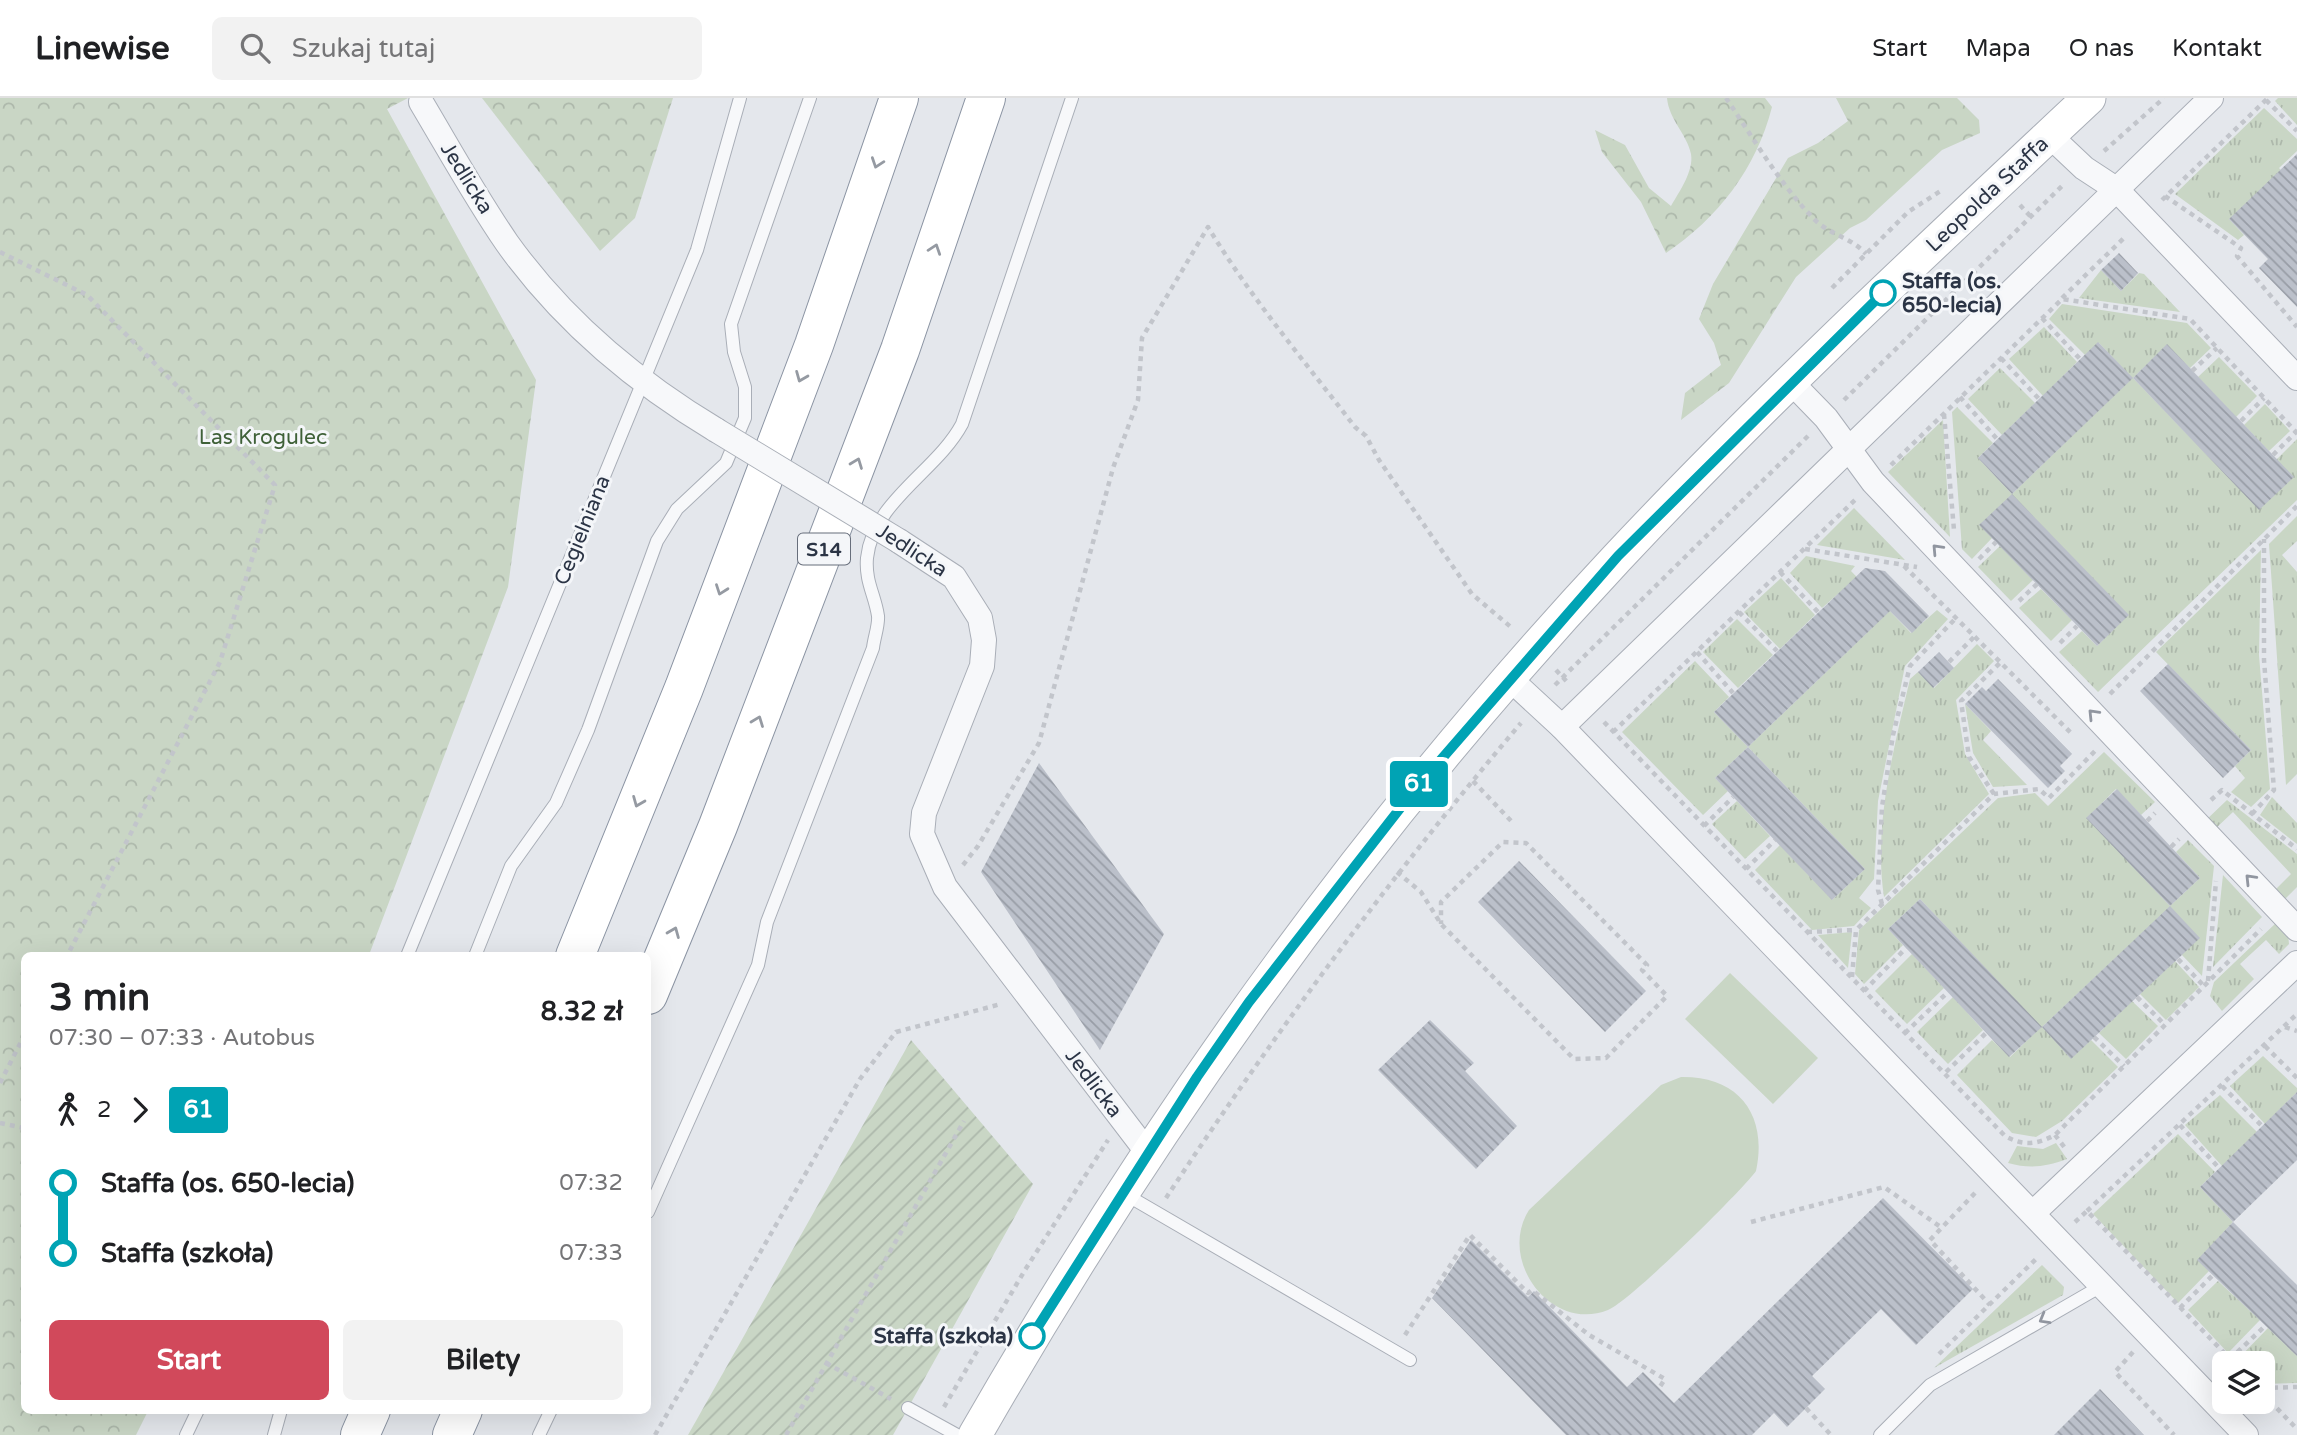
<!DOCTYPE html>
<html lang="pl">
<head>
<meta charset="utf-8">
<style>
  :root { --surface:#fff; --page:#f2f2f2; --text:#202124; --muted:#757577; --line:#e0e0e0; --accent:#d1495b }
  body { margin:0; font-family:"Varela Round",sans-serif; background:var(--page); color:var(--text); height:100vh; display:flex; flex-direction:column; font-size:26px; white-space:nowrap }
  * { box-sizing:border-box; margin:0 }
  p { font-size:23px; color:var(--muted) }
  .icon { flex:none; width:38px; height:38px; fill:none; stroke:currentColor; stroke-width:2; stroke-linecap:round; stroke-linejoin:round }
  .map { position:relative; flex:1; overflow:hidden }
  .side { position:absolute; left:21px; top:854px; width:630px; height:462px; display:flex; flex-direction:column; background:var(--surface); border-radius:10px; box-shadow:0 7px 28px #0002 }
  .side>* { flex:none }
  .badge { padding:0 14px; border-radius:5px; font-size:24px; line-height:46px }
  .controls { position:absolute; left:2212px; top:1253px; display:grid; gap:14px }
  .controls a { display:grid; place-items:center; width:63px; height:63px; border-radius:10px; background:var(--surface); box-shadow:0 7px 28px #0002; font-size:35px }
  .map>.badge { position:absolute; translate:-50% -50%; box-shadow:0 0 0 4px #fff }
  .legs { display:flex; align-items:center; gap:10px; height:77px; padding:0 28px; font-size:23px }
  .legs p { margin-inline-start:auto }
  .overview { display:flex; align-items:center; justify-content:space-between; height:119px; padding:0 28px }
  h1 { font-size:38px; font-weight:700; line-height:52px }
  .button { display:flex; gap:14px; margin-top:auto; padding:14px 28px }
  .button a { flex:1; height:80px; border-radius:10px; background:var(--accent); color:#fff; font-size:28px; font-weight:700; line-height:80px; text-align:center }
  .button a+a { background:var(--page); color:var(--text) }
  ul { padding:0 28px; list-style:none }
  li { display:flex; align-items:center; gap:24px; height:70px; font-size:26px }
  li i { display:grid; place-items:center; width:10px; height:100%; margin:0 9px; background:currentColor }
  li i::after { content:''; width:18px; height:18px; margin:-9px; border:5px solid; border-radius:50%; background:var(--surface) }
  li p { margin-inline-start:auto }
  li:first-child i { background:linear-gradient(#0000 50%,currentColor 0) }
  li:last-child i { background:linear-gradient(currentColor 50%,#0000 0) }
  header { display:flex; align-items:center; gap:42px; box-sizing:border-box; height:98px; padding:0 35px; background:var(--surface); border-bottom:2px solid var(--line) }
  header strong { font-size:33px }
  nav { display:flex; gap:38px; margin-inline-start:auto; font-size:24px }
  .search { width:490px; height:63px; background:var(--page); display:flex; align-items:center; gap:18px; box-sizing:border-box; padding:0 24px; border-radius:10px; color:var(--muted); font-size:26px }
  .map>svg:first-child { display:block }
  .grass { fill:url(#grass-tufts) }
  .forest { fill:url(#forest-crowns) }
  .garden { fill:url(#garden-furrows) }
  .pitch { fill:#c9d6c5 }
  .building { fill:url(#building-back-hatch) }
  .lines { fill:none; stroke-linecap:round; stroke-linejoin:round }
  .lane-casing { stroke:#a9aeb7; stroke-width:14 }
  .street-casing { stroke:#a9aeb7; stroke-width:26 }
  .secondary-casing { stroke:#a9aeb7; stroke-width:35 }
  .highway-casing { stroke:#8b94a3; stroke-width:40 }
  .path { stroke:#c2c5cb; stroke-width:4.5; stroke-dasharray:5 5; stroke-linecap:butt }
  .lane { stroke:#f7f8fa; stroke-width:12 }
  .street { stroke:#f7f8fa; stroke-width:24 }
  .secondary { stroke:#fff; stroke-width:33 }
  .highway { stroke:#fff; stroke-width:38 }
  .street-bridge-casing { stroke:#a9aeb7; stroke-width:26; stroke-linecap:butt }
  .street-bridge { stroke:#f7f8fa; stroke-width:24 }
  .oneway { stroke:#959aa2 }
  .oneway2 { stroke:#9196a0 }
  .line-1-casing { stroke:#fff; stroke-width:16 }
  .line-1 { stroke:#00a3b4; stroke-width:10 }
  .stop-1-dot { fill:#fff; stroke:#00a3b4; stroke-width:3.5 }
  .labels { text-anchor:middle; stroke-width:6; stroke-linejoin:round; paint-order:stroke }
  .shield { fill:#f4f6f9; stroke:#676e7b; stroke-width:2 }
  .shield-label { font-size:19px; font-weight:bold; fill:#2b3445 }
  .street-label { font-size:21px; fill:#2b3445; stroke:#f4f6f9 }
  .stop-label { font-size:21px; font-weight:bold; fill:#2b3445; stroke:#f4f6f9; text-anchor:start }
  .park-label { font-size:21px; fill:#3f6138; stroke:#f4f6f9 }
</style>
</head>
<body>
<header>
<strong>Linewise</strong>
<div class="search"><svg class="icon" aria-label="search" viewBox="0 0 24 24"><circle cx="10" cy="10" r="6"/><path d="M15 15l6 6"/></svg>Szukaj tutaj</div>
<nav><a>Start</a><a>Mapa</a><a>O nas</a><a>Kontakt</a></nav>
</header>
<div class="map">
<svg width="2297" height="1337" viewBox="0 0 2297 1337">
  <defs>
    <pattern id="grass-tufts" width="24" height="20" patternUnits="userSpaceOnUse" patternTransform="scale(1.75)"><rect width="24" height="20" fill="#c9d6c5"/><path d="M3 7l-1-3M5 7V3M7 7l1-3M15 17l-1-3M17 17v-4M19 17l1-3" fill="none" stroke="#adb8ab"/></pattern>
    <pattern id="forest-crowns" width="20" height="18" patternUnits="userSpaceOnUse" patternTransform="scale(1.75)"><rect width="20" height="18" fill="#c9d6c5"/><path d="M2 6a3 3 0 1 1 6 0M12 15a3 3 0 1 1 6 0" fill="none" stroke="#adb8ab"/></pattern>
    <pattern id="garden-furrows" width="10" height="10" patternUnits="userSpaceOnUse" patternTransform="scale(1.75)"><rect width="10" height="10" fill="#c9d6c5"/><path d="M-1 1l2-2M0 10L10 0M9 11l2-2" fill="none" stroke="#adb8ab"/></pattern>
    <pattern id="building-back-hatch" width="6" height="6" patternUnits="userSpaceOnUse" patternTransform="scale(1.75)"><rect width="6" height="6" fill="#bbc0ca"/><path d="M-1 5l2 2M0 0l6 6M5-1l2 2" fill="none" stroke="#989da6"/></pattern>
  </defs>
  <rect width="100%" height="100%" fill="#e4e7ec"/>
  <g class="grass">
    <polygon points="2278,0 2297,0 2297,27 2275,3"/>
    <polygon points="2264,10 2297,41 2297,53 2279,70 2297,89 2229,121 2244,137 2238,142 2175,96"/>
    <polygon points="2101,172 2121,193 2139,175 2144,176 2180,214 2079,200"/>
    <polygon points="2062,206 2187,225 2211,250 2190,270 2167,247 2133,280 2259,411 2277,361 2297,341 2297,402 2098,594 2059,554 2082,533 2097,548 2128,517 1992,440 1972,461 1962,451 1952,314 1957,309 1993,345 1978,360 2012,396 2132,280 2099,245 2085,257 2049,221"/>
    <polygon points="2044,229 2077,264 2043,298 2009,261"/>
    <polygon points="2219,259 2257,298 2236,319 2198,279"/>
    <polygon points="2000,270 2035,305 2002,337 1968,301"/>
    <polygon points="2265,306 2290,333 2269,353 2244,327"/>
    <polygon points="1943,322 1950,439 1888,374"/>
    <polygon points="1854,410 1905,462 1817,447"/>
    <polygon points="2297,418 2297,443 2282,457 2297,474 2297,676 2286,687 2269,446"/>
    <polygon points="2000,448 2033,482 2011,503 1978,469"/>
    <polygon points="2261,452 2259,557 2270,691 2251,709 2231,694 2245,680 2235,668 2251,652 2156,554"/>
    <polygon points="1806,458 1855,468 1851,473 1911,535 1937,512 1948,521 1905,568 1878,703 1874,781 1859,800 1871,810 1854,828 1812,832 1755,772 1780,747 1832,802 1865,771 1748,649 1715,680 1728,693 1703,717 1622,634 1695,563 1729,599 1714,614 1748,649 1872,530 1839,495 1822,510 1790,475"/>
    <polygon points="1781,480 1815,517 1780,551 1744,514"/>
    <polygon points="2041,491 2072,522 2051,543 2019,510"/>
    <polygon points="1737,521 1773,557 1738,590 1703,554"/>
    <path d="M1977,546L1994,563L1956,602L1965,656L1989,696L1884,799C1873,727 1894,650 1910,581L1918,574L1934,590Z"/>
    <polygon points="1965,606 1991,633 1983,642 2027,687 1993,689 1973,655"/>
    <polygon points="2104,654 2155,704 2141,717 2116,691 2087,720 2170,808 2200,780 2176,754 2188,742 2214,768 2202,878 2182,857 2170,809 2042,929 2071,960 2091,942 2118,969 2062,1023 2036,1039 2012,1035 1957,977 1992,942 2010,959 2041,929 1920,801 1888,831 1903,847 1864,886 1855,876 1859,832 1998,700 2035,695 2048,708"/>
    <polygon points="2272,699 2297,725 2297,746 2260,717"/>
    <polygon points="2227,702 2297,756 2297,789 2282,804 2273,794 2291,776 2233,714 2214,732 2204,724"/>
    <polygon points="1737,703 1770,738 1745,761 1712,726"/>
    <polygon points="2223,777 2262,819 2213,869"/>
    <polygon points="2277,824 2288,836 2289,846 2279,856 2266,842 2240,866 2254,881 2222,913 2210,898 2214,884"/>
    <polygon points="1852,834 1848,870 1818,837"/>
    <polygon points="1912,856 1944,890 1907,926 1875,893"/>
    <polygon points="2175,863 2199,889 2166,922 2140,896"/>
    <polygon points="1953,899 1983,932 1948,966 1917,934"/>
    <polygon points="2132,903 2158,928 2126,961 2099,935"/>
    <polygon points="2263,958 2297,990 2297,994 2265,1026 2230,988"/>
    <polygon points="2220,997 2257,1034 2222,1068 2185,1027"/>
    <polygon points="2178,1036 2215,1074 2200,1089 2233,1124 2198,1162 2209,1173 2178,1205 2093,1116"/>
    <path d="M2056,1045L2067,1061C2045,1069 2030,1071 2008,1065L2017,1048L2043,1051Z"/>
    <polygon points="2042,1167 2064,1189 2063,1197 1934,1270"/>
    <polygon points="2218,1183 2260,1222 2228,1255 2188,1212"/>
    <polygon points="2268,1230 2297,1258 2297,1285 2263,1286 2263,1265 2236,1263"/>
  </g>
  <g class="forest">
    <polygon points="0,0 408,0 387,11 536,282 508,489 369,857 24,858 24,1312 148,1313 136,1337 0,1337"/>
    <polygon points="482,0 673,0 635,120 600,153"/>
    <path d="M1667,0H1765L1772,9C1756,71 1718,120 1666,155L1641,104L1602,54L1595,32L1625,47L1649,90L1671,108C1679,94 1694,73 1691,56C1687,36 1669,22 1667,0Z"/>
    <polygon points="1836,0 1957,0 1979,22 1980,35 1942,52 1866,122 1850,130 1796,179 1729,285 1681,322 1685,295 1721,267 1714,245 1699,221 1713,186 1788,60 1818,45 1848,23"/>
  </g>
  <polygon class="garden" points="911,942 1033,1086 893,1337 688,1337"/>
  <g class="pitch">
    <polygon points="1730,875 1818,960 1773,1006 1685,921"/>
    <path d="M1681,979C1739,978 1768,1017 1756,1073C1741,1094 1629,1204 1608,1212C1551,1235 1497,1162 1529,1112L1661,987Z"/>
  </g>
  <g class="building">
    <polygon points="2297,56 2297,209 2259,170 2268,161 2229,121"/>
    <polygon points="2119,155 2138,175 2121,193 2101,172"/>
    <polygon points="2098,244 2133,280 2012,396 1978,360"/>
    <polygon points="2167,246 2294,379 2259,412 2133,280"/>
    <polygon points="2012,396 2129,517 2097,548 1979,427"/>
    <polygon points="1865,470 1885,473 1929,518 1912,535 1890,513 1748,649 1714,614"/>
    <polygon points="1939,554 1954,570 1933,590 1918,574"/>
    <polygon points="2168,566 2251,652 2223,680 2140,593"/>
    <polygon points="1998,581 2072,656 2060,668 2065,673 2048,690 1965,606 1982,589 1986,593"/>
    <polygon points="1748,649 1865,771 1832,802 1715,680"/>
    <polygon points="1039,665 1164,836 1100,952 981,774"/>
    <polygon points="2117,691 2200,780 2170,808 2086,720"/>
    <polygon points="1519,763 1646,893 1605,934 1478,804"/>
    <polygon points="1920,801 2042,929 2009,959 1888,831"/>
    <polygon points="2170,808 2200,840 2071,961 2042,929"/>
    <polygon points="1430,922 1474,965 1465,973 1517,1028 1476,1071 1378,972"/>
    <polygon points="2297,994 2297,1062 2233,1124 2200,1089"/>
    <polygon points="1883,1100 1973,1191 1916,1247 1881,1211 1812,1278 1825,1291 1787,1329 1774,1315 1752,1337 1566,1337 1432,1200 1471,1142 1528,1199 1534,1193 1627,1289 1643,1274 1674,1305"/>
    <polygon points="2233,1124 2297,1187 2297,1258 2197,1162"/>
    <polygon points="2100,1291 2144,1337 2054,1337"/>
  </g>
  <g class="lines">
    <defs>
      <g id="lane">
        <polyline points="407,858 697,152 740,0"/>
        <polyline points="475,858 511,768 556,705 588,632 657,443 677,411 726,365 745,320 745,289 734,254 731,226 810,0"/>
        <polyline points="1123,1095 1410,1262"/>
        <path d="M648,1114L758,867L767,824L873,550C874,540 879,527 878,518C875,497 865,484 867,460C873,403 937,373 962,326L1072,0"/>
        <polyline points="908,1310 957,1337"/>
        <polyline points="186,1337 198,1312"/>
        <polyline points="274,1337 281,1312"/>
        <polyline points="539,1337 551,1312"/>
        <polyline points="1880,1337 1930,1287 2103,1187"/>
      </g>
      <g id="street">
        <path d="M421,4C449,51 476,100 507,145C562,222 636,284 716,332"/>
        <polyline points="2049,37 2084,70 2116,91 2297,280"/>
        <polyline points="1791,284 1826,320 1873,384 2297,831"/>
        <polyline points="899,443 954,479 980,520 984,542 982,568 924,715 922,736 945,789 1148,1055"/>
        <polyline points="1509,580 1562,629 2246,1337"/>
        <polyline points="1562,629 2211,0"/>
        <polyline points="2033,1115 2297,865"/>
      </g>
      <path id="secondary" d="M975,1337C1156,1021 1368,726 1617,460C1767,300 1929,150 2089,0"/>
      <g id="highway">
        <polyline points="575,858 684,590 814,247 899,0"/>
        <polyline points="648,897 718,728 900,252 986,0"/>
        <polyline points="360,1337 371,1312"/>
        <polyline points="452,1337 463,1312"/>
      </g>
    </defs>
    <use href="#lane" class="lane-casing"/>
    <use href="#street" class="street-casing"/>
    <use href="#secondary" class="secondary-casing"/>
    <use href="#highway" class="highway-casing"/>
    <g class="path">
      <path d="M1726,0C1754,41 1781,88 1816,123C1831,137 1852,140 1866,156"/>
      <polyline points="2266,2 2297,33"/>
      <polyline points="2104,53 2164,0"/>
      <polyline points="2165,98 2241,150 2237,158 2297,229"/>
      <polyline points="2162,102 2268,0"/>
      <polyline points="2020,107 2031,119"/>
      <polyline points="0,154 87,197 275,387 220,564 67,858"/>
      <polyline points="1832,190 1908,114 1942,92"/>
      <polyline points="2062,200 2126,138"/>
      <polyline points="2042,220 2080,261"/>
      <polyline points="2001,260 2039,301"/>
      <polyline points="2192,273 2217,250"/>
      <polyline points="1960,299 1997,341"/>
      <polyline points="1844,302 2065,85"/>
      <polyline points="1944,316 1954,432"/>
      <polyline points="2241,323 2264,300"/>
      <polyline points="2273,357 2296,334"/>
      <polyline points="1891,367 2062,201 2190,221 2297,335"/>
      <polyline points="1805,451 1917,469"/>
      <polyline points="1979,461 1996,444"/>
      <polyline points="1904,468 2071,635"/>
      <polyline points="1780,474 1818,514"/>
      <polyline points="2019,503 2037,486"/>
      <polyline points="1739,514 1777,553"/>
      <polyline points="2060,545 2077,528"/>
      <polyline points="1697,554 1733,595"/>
      <polyline points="1949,564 1975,538"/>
      <polyline points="1556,572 1569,586"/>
      <polyline points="1555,587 1808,338"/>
      <polyline points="2110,596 2297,408"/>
      <path d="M1604,624L2005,1038C2023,1048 2036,1047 2055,1037L2261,831"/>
      <polyline points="1613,634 1855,402"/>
      <polyline points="1473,683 1514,726"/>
      <polyline points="1994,696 1969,659 1961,603 2001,564"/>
      <polyline points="2211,702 2222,692 2297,751"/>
      <polyline points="2252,716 2274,692 2264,562 2264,441"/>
      <polyline points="2147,723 2155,715"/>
      <polyline points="1704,728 1733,699"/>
      <polyline points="2171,749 2179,741"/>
      <path d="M963,767L978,748L1039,645L1113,370L1138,302L1142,240L1208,129C1251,200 1305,264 1355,329L1366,338L1379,362L1472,496L1512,530"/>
      <polyline points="1746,771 1775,742"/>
      <polyline points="1397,774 1421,794 1441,826 1574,961 1606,960 1667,898 1642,872 1647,867 1526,745 1503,744 1441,804 1441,826"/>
      <polyline points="1882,806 1878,792 1882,709 1893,637 1910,568 1956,520"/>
      <polyline points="1807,834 1856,832"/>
      <polyline points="2178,861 2204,888"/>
      <polyline points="1852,879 1856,832 1994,696 2039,691 2049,700 2095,653"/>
      <polyline points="2208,883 2216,783"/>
      <polyline points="1864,893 1906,850"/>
      <polyline points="2137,899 2165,927"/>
      <polyline points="2285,929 2297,933"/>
      <polyline points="1905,935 1948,894"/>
      <polyline points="2094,939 2124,968"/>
      <polyline points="2265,948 2297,980"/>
      <polyline points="1946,974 1986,935"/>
      <polyline points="0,985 24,938"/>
      <polyline points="2222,988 2262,1028"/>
      <polyline points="0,1025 24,1030"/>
      <polyline points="2180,1027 2219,1070"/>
      <polyline points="2055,1037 2065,1050"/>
      <polyline points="1975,1095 1930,1142 1990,1207"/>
      <path d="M1166,1100C1275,934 1393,776 1521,625"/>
      <polyline points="2087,1113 2297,916"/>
      <polyline points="1751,1124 1884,1089 1942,1130"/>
      <polyline points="2075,1124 2087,1113 2234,1265"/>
      <polyline points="2180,1210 2213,1177"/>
      <polyline points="1405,1237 1470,1137 1528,1195 1532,1192 1589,1237 1665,1281 1659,1290"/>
      <polyline points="2133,1254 2115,1274 2174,1337"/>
      <polyline points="1939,1256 2038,1159"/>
      <polyline points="2230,1261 2265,1228"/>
      <polyline points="826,1265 891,1301"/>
      <polyline points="2263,1290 2297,1289"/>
      <polyline points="2263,1296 2297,1331"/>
      <polyline points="944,1309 1025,1172 1108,1042"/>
      <polyline points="1806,1310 1831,1337"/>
      <polyline points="655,1337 860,981 896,934 1001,906"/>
      <polyline points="786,1337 964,1023"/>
    </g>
    <use href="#lane" class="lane"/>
    <use href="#street" class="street"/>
    <use href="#secondary" class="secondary"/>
    <use href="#highway" class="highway"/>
    <defs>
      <polyline id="street-bridge" points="716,332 899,443"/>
    </defs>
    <use href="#street-bridge" class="street-bridge-casing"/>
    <use href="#street-bridge" class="street-bridge"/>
  </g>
  <defs><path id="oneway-chevron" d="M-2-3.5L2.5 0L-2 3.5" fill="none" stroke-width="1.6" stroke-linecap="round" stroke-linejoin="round" transform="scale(1.75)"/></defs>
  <g class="oneway">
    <use href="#oneway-chevron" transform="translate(877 65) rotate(109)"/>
    <use href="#oneway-chevron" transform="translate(935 151) rotate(-71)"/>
    <use href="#oneway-chevron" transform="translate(801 279) rotate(112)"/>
    <use href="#oneway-chevron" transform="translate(857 365) rotate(-69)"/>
    <use href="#oneway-chevron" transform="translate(721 492) rotate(110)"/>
    <use href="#oneway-chevron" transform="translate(758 623) rotate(-69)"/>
    <use href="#oneway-chevron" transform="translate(638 704) rotate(112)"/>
    <use href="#oneway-chevron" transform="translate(674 834) rotate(-68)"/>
  </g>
  <g class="oneway2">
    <use href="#oneway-chevron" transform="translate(1937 451) rotate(-133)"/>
    <use href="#oneway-chevron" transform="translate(2093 616) rotate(-134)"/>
    <use href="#oneway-chevron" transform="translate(2250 781) rotate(-134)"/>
    <use href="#oneway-chevron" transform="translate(2044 1221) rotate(150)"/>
  </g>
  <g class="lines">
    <defs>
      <polyline id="line-1" points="1032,1238 1197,979 1249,904 1412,695 1618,458 1883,195"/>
    </defs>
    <use href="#line-1" class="line-1-casing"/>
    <use href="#line-1" class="line-1"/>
  </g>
  <g class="stop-1-dot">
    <circle cx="1883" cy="195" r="12"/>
    <circle cx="1032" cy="1238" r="12"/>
  </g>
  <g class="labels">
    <rect class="shield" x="798" y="435.5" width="52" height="31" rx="5"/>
    <g class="shield-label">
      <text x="824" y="458">S14</text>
    </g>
    <g class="street-label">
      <text transform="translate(467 80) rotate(58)" y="7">Jedlicka</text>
      <text transform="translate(1987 96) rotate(-43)" y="7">Leopolda Staffa</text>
      <text transform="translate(582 432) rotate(-68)" y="7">Cegielniana</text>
      <text transform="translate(912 452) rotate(33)" y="7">Jedlicka</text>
      <text transform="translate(1094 985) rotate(53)" y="7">Jedlicka</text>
    </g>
    <g class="stop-label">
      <text x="1902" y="190">Staffa (os.<tspan x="1902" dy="24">650-lecia)</tspan></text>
      <text x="1013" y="1245" text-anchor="end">Staffa (szkoła)</text>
    </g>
    <g class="park-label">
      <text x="263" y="346">Las Krogulec</text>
    </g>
  </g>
</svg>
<div class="controls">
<a><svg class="icon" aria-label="layers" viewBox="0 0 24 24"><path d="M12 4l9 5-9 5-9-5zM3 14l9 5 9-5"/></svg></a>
</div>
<b class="badge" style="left:1419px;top:686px;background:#00a3b4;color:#fff">61</b>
<section class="side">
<div class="overview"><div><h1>3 min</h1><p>07:30 – 07:33 · Autobus</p></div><b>8.32 zł</b></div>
<div class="legs"><svg class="icon" aria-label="walk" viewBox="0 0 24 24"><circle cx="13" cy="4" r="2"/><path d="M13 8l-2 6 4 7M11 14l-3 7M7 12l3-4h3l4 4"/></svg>2<svg class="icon" aria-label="forward" viewBox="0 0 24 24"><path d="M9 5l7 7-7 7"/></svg><b class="badge" style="background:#00a3b4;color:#fff">61</b></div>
<ul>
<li><i style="color:#00a3b4"></i><b>Staffa (os. 650-lecia)</b><p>07:32</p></li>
<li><i style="color:#00a3b4"></i><b>Staffa (szkoła)</b><p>07:33</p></li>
</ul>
<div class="button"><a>Start</a><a>Bilety</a></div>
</section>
</div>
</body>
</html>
